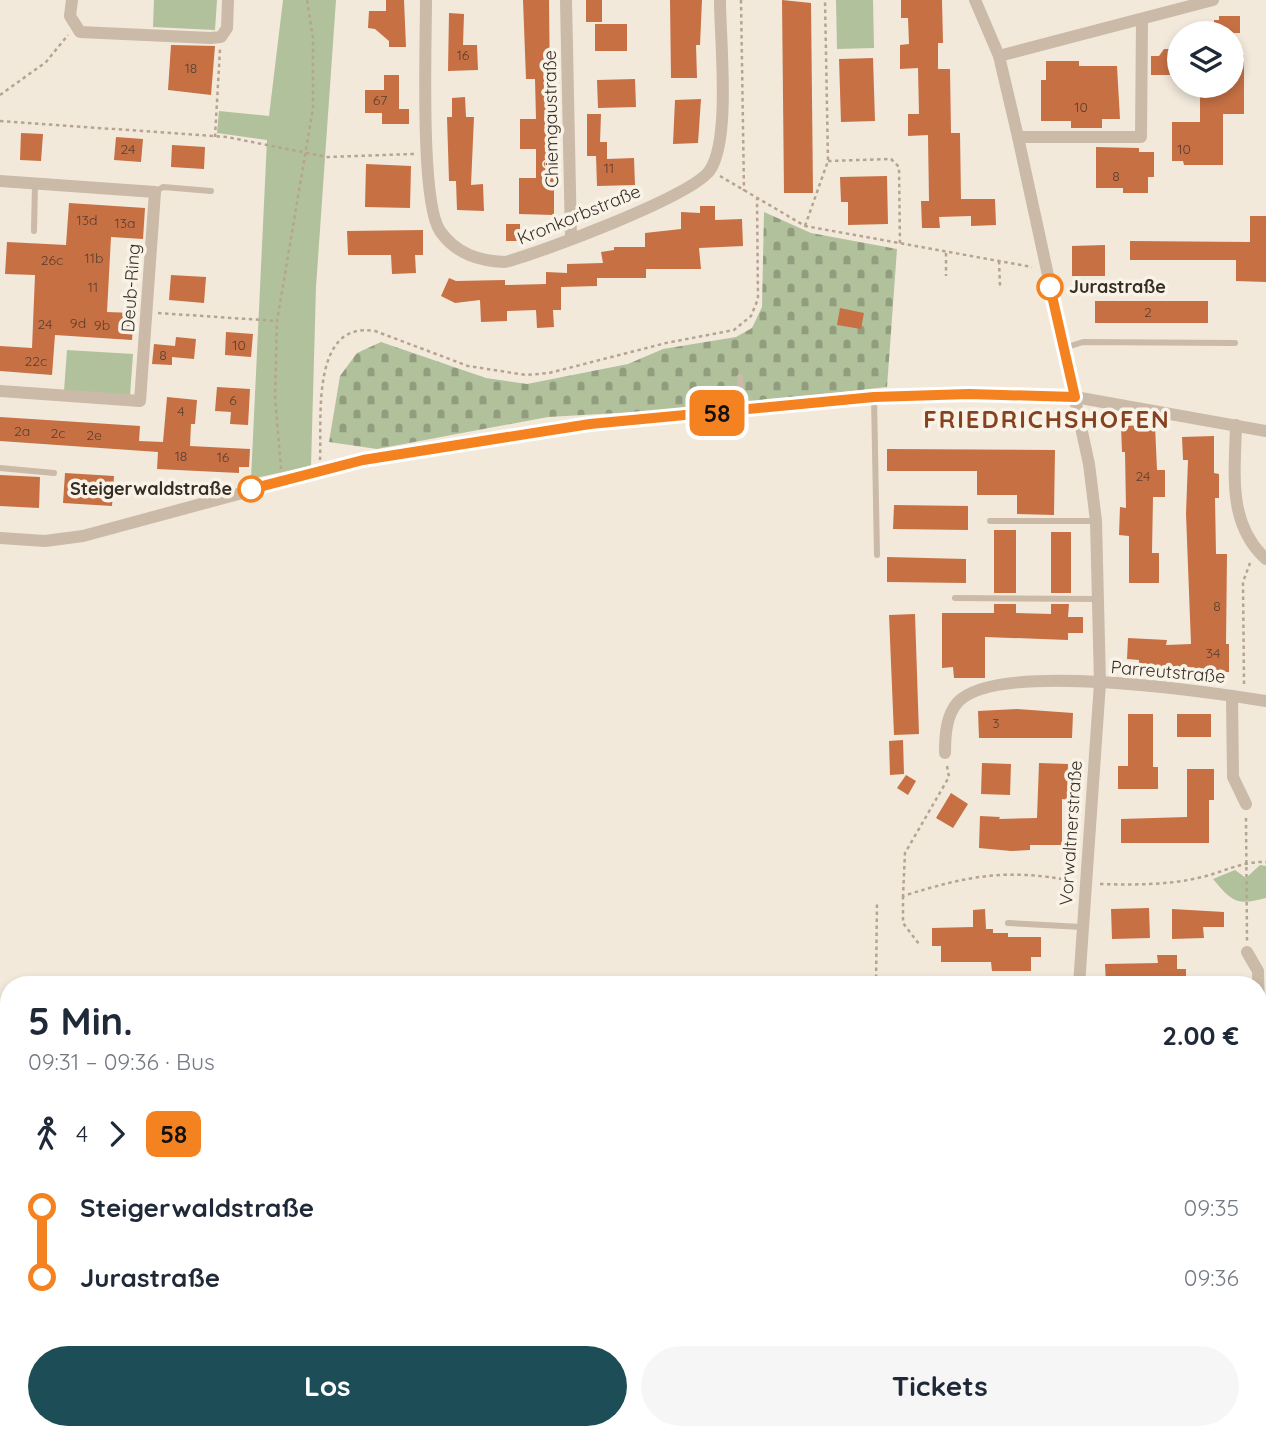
<!DOCTYPE html>
<html lang="de">
<head>
<meta charset="utf-8">
<style>
  :root { --surface:#fff; --page:#f6f6f7; --text:#1f2937; --muted:#747a83; --accent:#1d4e58 }
  body { margin:0; font-family:Quicksand,sans-serif; background:var(--page); color:var(--text); height:100vh; display:flex; flex-direction:column; font-size:26px; white-space:nowrap }
  * { box-sizing:border-box; margin:0 }
  p { font-size:23px; color:var(--muted) }
  .icon { flex:none; width:38px; height:38px; fill:none; stroke:currentColor; stroke-width:2; stroke-linecap:round; stroke-linejoin:round }
  .map { position:relative; flex:1; overflow:hidden }
  .side { position:absolute; left:0px; top:976px; width:1267px; height:464px; display:flex; flex-direction:column; background:var(--surface); border-radius:28px 28px 0 0; box-shadow:0 4px 10px #0003 }
  .side>* { flex:none }
  .badge { padding:0 14px; border-radius:10px; font-size:24px; line-height:46px }
  .buttons { position:absolute; left:1167px; top:21px; display:grid; gap:14px }
  .buttons a { display:grid; place-items:center; width:77px; height:77px; border-radius:50%; background:var(--surface); box-shadow:0 4px 10px #0003; font-size:35px }
  .map>.badge { position:absolute; translate:-50% -50%; box-shadow:0 0 0 4px #fff }
  .legs { display:flex; align-items:center; gap:10px; height:77px; padding:0 28px; font-size:23px }
  .legs p { margin-inline-start:auto }
  .summary { display:flex; align-items:center; justify-content:space-between; height:119px; padding:0 28px }
  h1 { font-size:38px; font-weight:800; line-height:52px }
  .primary-button { display:flex; gap:14px; margin-top:auto; padding:14px 28px }
  .primary-button a { flex:1; height:80px; border-radius:42px; background:var(--accent); color:#fff; font-size:28px; font-weight:800; line-height:80px; text-align:center }
  .primary-button a+a { background:var(--page); color:var(--text) }
  ul { padding:0 28px; list-style:none }
  li { display:flex; align-items:center; gap:24px; height:70px; font-size:26px }
  li i { display:grid; place-items:center; width:10px; height:100%; margin:0 9px; background:currentColor }
  li i::after { content:''; width:18px; height:18px; margin:-9px; border:5px solid; border-radius:50%; background:var(--surface) }
  li p { margin-inline-start:auto }
  li:first-child i { background:linear-gradient(#0000 50%,currentColor 0) }
  li:last-child i { background:linear-gradient(currentColor 50%,#0000 0) }
  .map>svg:first-child { display:block }
  .green { fill:#b1c19b }
  .cemetery { fill:url(#cemetery-stones) }
  .building { fill:#c67044 }
  .lines { fill:none; stroke-linecap:round; stroke-linejoin:round }
  .path { stroke:#b6a491; stroke-width:2.5; stroke-dasharray:3.5 3.5; stroke-linecap:butt }
  .service { stroke:#cabaa7; stroke-width:6 }
  .minor { stroke:#cabaa7; stroke-width:12 }
  .line-1-casing { stroke:#fff; stroke-width:16 }
  .line-1 { stroke:#f58220; stroke-width:10 }
  .stop-1-dot { fill:#fff; stroke:#f58220; stroke-width:3.5 }
  .labels { text-anchor:middle; stroke-width:7; stroke-linejoin:round; paint-order:stroke }
  .number-label { font-size:14px; fill:#5a3e2e }
  .street-label { font-size:18px; fill:#362d27; stroke:#f9f3e7 }
  .stop-label { font-size:18px; font-weight:bold; fill:#362d27; stroke:#f9f3e7; text-anchor:start }
  .district-label { font-size:24px; font-weight:bold; letter-spacing:2px; fill:#864220; stroke:#f9f3e7 }
</style>
</head>
<body>
<div class="map">
<svg width="1266" height="1439" viewBox="0 0 1266 1439">
  <defs>
    <pattern id="cemetery-stones" width="16" height="16" patternUnits="userSpaceOnUse" patternTransform="scale(1.75)"><rect width="16" height="16" fill="#b1c19b"/><path d="M2 7V4a2 2 0 0 1 4 0v3zM10 15v-3a2 2 0 0 1 4 0v3z" fill="#919d7e"/></pattern>
  </defs>
  <rect width="100%" height="100%" fill="#f2e9db"/>
  <g class="green">
    <polygon points="154,0 217,0 215,30 153,27"/>
    <polygon points="283,0 336,0 316,287 311,466 251,479 267,140 217,133 219,111 269,116"/>
    <polygon points="836,0 873,0 874,48 837,49"/>
    <polygon points="67,350 133,354 130,396 64,391"/>
    <path d="M1260,865L1266,866V898C1237,906 1232,902 1213,879L1235,870L1246,878Z"/>
  </g>
  <polygon class="cemetery" points="764,212 811,233 897,249 887,387 687,409 548,417 377,449 329,442 340,376 357,353 381,342 486,378 527,384 628,364 663,349 736,337 752,328 762,307"/>
  <g class="building">
    <polygon points="386,0 404,0 406,47 389,47 389,41 375,29 368,28 369,11 386,11"/>
    <polygon points="523,0 549,0 550,91 553,91 554,112 549,112 550,159 554,159 554,215 519,214 519,178 536,178 536,149 520,149 520,119 536,119 535,79 526,79"/>
    <rect x="586" y="0" width="16" height="22"/>
    <polygon points="670,0 702,0 700,45 696,45 697,78 671,78"/>
    <polygon points="782,0 811,3 813,193 784,193"/>
    <polygon points="901,0 942,0 943,43 938,43 938,69 950,69 951,133 960,133 961,199 995,199 996,225 971,226 971,216 939,217 940,228 922,228 921,201 929,201 928,135 908,136 908,114 919,114 918,68 900,69 900,45 909,44 908,18 901,18"/>
    <polygon points="449,13 464,14 463,45 477,45 478,70 448,71"/>
    <polygon points="1219,16 1240,16 1240,33 1214,33 1214,20 1219,20"/>
    <rect x="595" y="24" width="32" height="27"/>
    <polygon points="171,45 215,46 211,95 168,90"/>
    <polygon points="1164,49 1180,49 1180,75 1151,75 1151,56 1159,56"/>
    <polygon points="1244,55 1244,114 1223,114 1223,165 1184,165 1183,161 1172,161 1172,122 1200,122 1200,86 1232,86 1232,56"/>
    <polygon points="873,58 875,121 841,122 839,59"/>
    <polygon points="1046,61 1079,61 1079,66 1117,66 1120,119 1102,119 1102,128 1071,128 1071,121 1041,121 1041,80 1046,80"/>
    <polygon points="384,75 399,75 399,109 409,109 409,124 382,124 382,113 365,113 365,90 384,90"/>
    <polygon points="635,79 636,107 598,108 597,80"/>
    <polygon points="465,97 466,117 474,117 471,185 483,184 484,211 457,210 456,181 449,181 447,117 452,117 452,98"/>
    <polygon points="701,99 698,143 673,144 675,100"/>
    <polygon points="587,114 601,114 600,142 607,142 607,159 634,158 635,185 597,186 596,156 587,156"/>
    <polygon points="21,133 43,134 41,161 20,160"/>
    <polygon points="116,137 143,139 141,162 114,160"/>
    <polygon points="172,145 205,147 204,169 171,167"/>
    <polygon points="1096,147 1139,148 1139,152 1154,152 1154,177 1148,177 1148,193 1123,193 1123,188 1096,188"/>
    <polygon points="366,164 411,166 410,208 365,207"/>
    <polygon points="887,176 888,224 848,225 848,202 841,202 840,177"/>
    <polygon points="69,203 145,208 143,239 111,237 107,312 134,313 132,340 55,335 52,375 0,371 0,346 32,348 35,275 5,274 7,242 66,245"/>
    <polygon points="700,206 715,206 715,220 742,219 743,246 699,248 701,269 646,269 646,278 597,278 597,286 561,287 561,310 553,310 554,327 537,328 536,310 507,311 507,321 481,322 480,300 455,303 441,296 449,278 456,281 505,280 505,285 546,284 546,272 567,273 567,264 603,263 601,252 614,250 614,247 645,247 645,233 681,229 681,212 700,213"/>
    <polygon points="1250,216 1266,216 1266,282 1236,281 1236,260 1130,260 1130,241 1250,242"/>
    <rect x="506" y="224" width="14" height="17"/>
    <polygon points="423,230 423,255 415,255 416,273 392,274 391,255 348,255 347,231"/>
    <polygon points="1105,245 1105,276 1072,276 1072,246"/>
    <polygon points="171,275 206,277 204,303 169,300"/>
    <rect x="1095" y="301" width="113" height="22"/>
    <polygon points="840,308 864,313 861,329 837,325"/>
    <polygon points="226,332 253,334 251,357 225,355"/>
    <polygon points="176,337 196,339 194,359 172,357 172,365 152,364 154,344 175,346"/>
    <polygon points="217,387 250,389 248,425 230,424 231,412 215,411"/>
    <polygon points="167,397 197,400 195,424 191,424 190,446 250,449 249,467 239,467 239,473 157,469 158,452 0,441 0,417 140,426 139,441 163,442"/>
    <polygon points="1155,425 1157,470 1165,470 1165,497 1153,497 1152,553 1159,553 1159,583 1129,583 1129,536 1119,535 1120,507 1126,508 1125,452 1122,452 1121,426"/>
    <polygon points="1214,436 1214,473 1219,474 1219,498 1215,498 1216,554 1227,554 1226,644 1229,644 1229,672 1138,672 1139,660 1127,659 1128,638 1167,640 1166,645 1191,644 1186,514 1188,460 1183,460 1182,437"/>
    <polygon points="887,449 1055,450 1054,515 1017,514 1017,495 977,495 977,471 887,471"/>
    <polygon points="65,473 114,476 112,506 63,503"/>
    <polygon points="0,475 40,477 39,508 0,506"/>
    <polygon points="894,505 968,506 968,530 893,529"/>
    <rect x="994" y="530" width="22" height="63"/>
    <rect x="1051" y="532" width="20" height="61"/>
    <polygon points="887,557 966,559 966,583 887,582"/>
    <polygon points="994,604 1016,604 1016,613 1051,614 1051,604 1069,604 1068,617 1083,617 1083,633 1068,633 1068,640 985,637 985,678 954,678 953,667 942,668 942,613 994,613"/>
    <polygon points="915,614 919,734 894,735 889,615"/>
    <polygon points="1017,709 1073,713 1072,738 979,738 978,711"/>
    <polygon points="1128,714 1153,714 1153,767 1158,767 1158,789 1118,789 1118,766 1128,766"/>
    <rect x="1177" y="714" width="34" height="23"/>
    <polygon points="903,740 904,774 890,775 889,741"/>
    <polygon points="982,763 1011,764 1010,795 981,794"/>
    <polygon points="1039,763 1068,764 1067,800 1062,799 1062,845 1030,845 1030,850 1011,851 979,848 980,816 1000,817 999,819 1037,818"/>
    <polygon points="1187,769 1214,769 1214,800 1209,800 1209,843 1121,843 1121,819 1187,817"/>
    <polygon points="906,775 916,781 908,795 897,788"/>
    <polygon points="951,793 968,804 953,828 936,818"/>
    <polygon points="1149,908 1150,938 1112,939 1111,909"/>
    <polygon points="985,909 986,929 993,929 993,933 1008,933 1008,937 1041,937 1041,957 1031,957 1031,971 992,971 991,962 941,962 941,946 932,946 932,928 973,927 973,910"/>
    <polygon points="1172,909 1224,912 1224,927 1203,927 1204,938 1172,939"/>
    <polygon points="1157,955 1177,955 1177,969 1186,969 1186,985 1168,985 1168,978 1144,978 1144,985 1106,985 1105,964 1158,963"/>
  </g>
  <g class="lines">
    <g class="path">
      <polyline points="741,0 744,191"/>
      <polyline points="0,95 46,62 68,35"/>
      <polyline points="0,121 227,137 327,157 414,154"/>
      <polyline points="215,137 220,49"/>
      <polyline points="828,161 891,159 899,167 900,245"/>
      <polyline points="720,176 805,226 1032,267"/>
      <polyline points="805,226 828,161 825,0"/>
      <polyline points="946,253 946,276"/>
      <polyline points="999,261 1000,286"/>
      <polyline points="158,313 277,321"/>
      <path d="M320,460C322,420 310,320 375,331L468,366L526,375L549,373L666,343L734,330L751,316L758,299L757,199"/>
      <polyline points="281,469 275,397 277,321 313,108 313,38 307,0"/>
      <polyline points="1244,684 1243,582 1250,563"/>
      <path d="M947,766L949,777L905,853L903,896C967,876 1006,868 1073,881"/>
      <polyline points="1246,818 1247,941"/>
      <path d="M1100,884C1133,885 1167,885 1198,878C1222,873 1241,861 1266,862"/>
      <polyline points="903,896 903,923 919,944"/>
      <polyline points="876,985 877,901"/>
      <polyline points="0,1023 9,1023"/>
      <polyline points="1258,1222 1266,1222"/>
      <polyline points="598,1432 598,1439"/>
    </g>
    <g class="service">
      <polyline points="155,192 163,187 211,191"/>
      <polyline points="34,231 35,184"/>
      <polyline points="1064,348 1083,342 1235,343"/>
      <polyline points="740,377 743,410"/>
      <polyline points="874,397 877,555"/>
      <polyline points="0,468 54,473"/>
      <polyline points="990,521 1096,521"/>
      <polyline points="955,598 1097,599"/>
      <polyline points="1008,923 1082,927"/>
      <polyline points="1258,1359 1266,1359"/>
      <polyline points="755,1432 755,1439"/>
      <polyline points="1105,1432 1106,1439"/>
    </g>
    <g class="minor">
      <polyline points="72,0 70,16 80,32 210,38 221,37 227,28 228,0"/>
      <path d="M426,0C426,43 420,202 440,231C456,254 479,261 505,262C540,253 693,196 710,170C731,139 720,40 720,0"/>
      <polyline points="566,0 571,238"/>
      <polyline points="975,0 999,56 1018,137 1089,464 1096,521 1100,683 1079,985"/>
      <polyline points="999,56 1213,0"/>
      <polyline points="1018,137 1141,137 1142,19"/>
      <polyline points="0,181 155,192 140,401 0,391"/>
      <path d="M1236,425C1235,473 1227,524 1266,559"/>
      <polyline points="0,538 45,541 83,536 364,460 591,424 874,397 969,395 1075,397 1266,431"/>
      <polyline points="1232,696 1233,777 1246,804"/>
      <path d="M945,753C945,736 946,715 958,702C998,660 1208,692 1266,701"/>
      <polyline points="1247,952 1258,971 1260,1055"/>
      <polyline points="1258,1201 1266,1201"/>
    </g>
  </g>
  <g class="lines">
    <defs>
      <polyline id="line-1" points="251,489 363,460 590,424 874,397 969,394 1075,397 1050,287"/>
    </defs>
    <use href="#line-1" class="line-1-casing"/>
    <use href="#line-1" class="line-1"/>
  </g>
  <g class="stop-1-dot">
    <circle cx="1050" cy="287" r="12"/>
    <circle cx="251" cy="489" r="12"/>
  </g>
  <g class="labels">
    <g class="number-label">
      <text x="463" y="60">16</text>
      <text x="191" y="73">18</text>
      <text x="380" y="105">67</text>
      <text x="1081" y="112">10</text>
      <text x="128" y="154">24</text>
      <text x="1184" y="154">10</text>
      <text x="609" y="173">11</text>
      <text x="1116" y="181">8</text>
      <text x="87" y="225">13d</text>
      <text x="125" y="228">13a</text>
      <text x="94" y="263">11b</text>
      <text x="52" y="265">26c</text>
      <text x="93" y="292">11</text>
      <text x="1148" y="317">2</text>
      <text x="78" y="328">9d</text>
      <text x="45" y="329">24</text>
      <text x="102" y="330">9b</text>
      <text x="239" y="350">10</text>
      <text x="163" y="360">8</text>
      <text x="36" y="366">22c</text>
      <text x="233" y="405">6</text>
      <text x="181" y="416">4</text>
      <text x="22" y="436">2a</text>
      <text x="58" y="438">2c</text>
      <text x="94" y="440">2e</text>
      <text x="181" y="461">18</text>
      <text x="223" y="462">16</text>
      <text x="1143" y="481">24</text>
      <text x="1217" y="611">8</text>
      <text x="1213" y="658">34</text>
      <text x="996" y="728">3</text>
    </g>
    <g class="street-label">
      <text transform="translate(551 119) rotate(-91)" y="6">Chiemgaustraße</text>
      <text transform="translate(579 215) rotate(-22)" y="6">Kronkorbstraße</text>
      <text transform="translate(131 288) rotate(-86)" y="6">Deub-Ring</text>
      <text transform="translate(1168 672) rotate(5)" y="6">Parreutstraße</text>
      <text transform="translate(1071 833) rotate(-86)" y="6">Vorwaltnerstraße</text>
    </g>
    <g class="stop-label">
      <text x="1069" y="293">Jurastraße</text>
      <text x="232" y="495" text-anchor="end">Steigerwaldstraße</text>
    </g>
    <g class="district-label">
      <text x="1047" y="428">FRIEDRICHSHOFEN</text>
    </g>
  </g>
</svg>
<div class="buttons">
<a><svg class="icon" aria-label="layers" viewBox="0 0 24 24"><path d="M12 4l9 5-9 5-9-5zM3 14l9 5 9-5"/></svg></a>
</div>
<b class="badge" style="left:717px;top:413px;background:#f58220;color:#111">58</b>
<section class="side">
<div class="summary"><div><h1>5 Min.</h1><p>09:31 – 09:36 · Bus</p></div><b>2.00 €</b></div>
<div class="legs"><svg class="icon" aria-label="walk" viewBox="0 0 24 24"><circle cx="13" cy="4" r="2"/><path d="M13 8l-2 6 4 7M11 14l-3 7M7 12l3-4h3l4 4"/></svg>4<svg class="icon" aria-label="forward" viewBox="0 0 24 24"><path d="M9 5l7 7-7 7"/></svg><b class="badge" style="background:#f58220;color:#111">58</b></div>
<ul>
<li><i style="color:#f58220"></i><b>Steigerwaldstraße</b><p>09:35</p></li>
<li><i style="color:#f58220"></i><b>Jurastraße</b><p>09:36</p></li>
</ul>
<div class="primary-button"><a>Los</a><a>Tickets</a></div>
</section>
</div>
</body>
</html>
